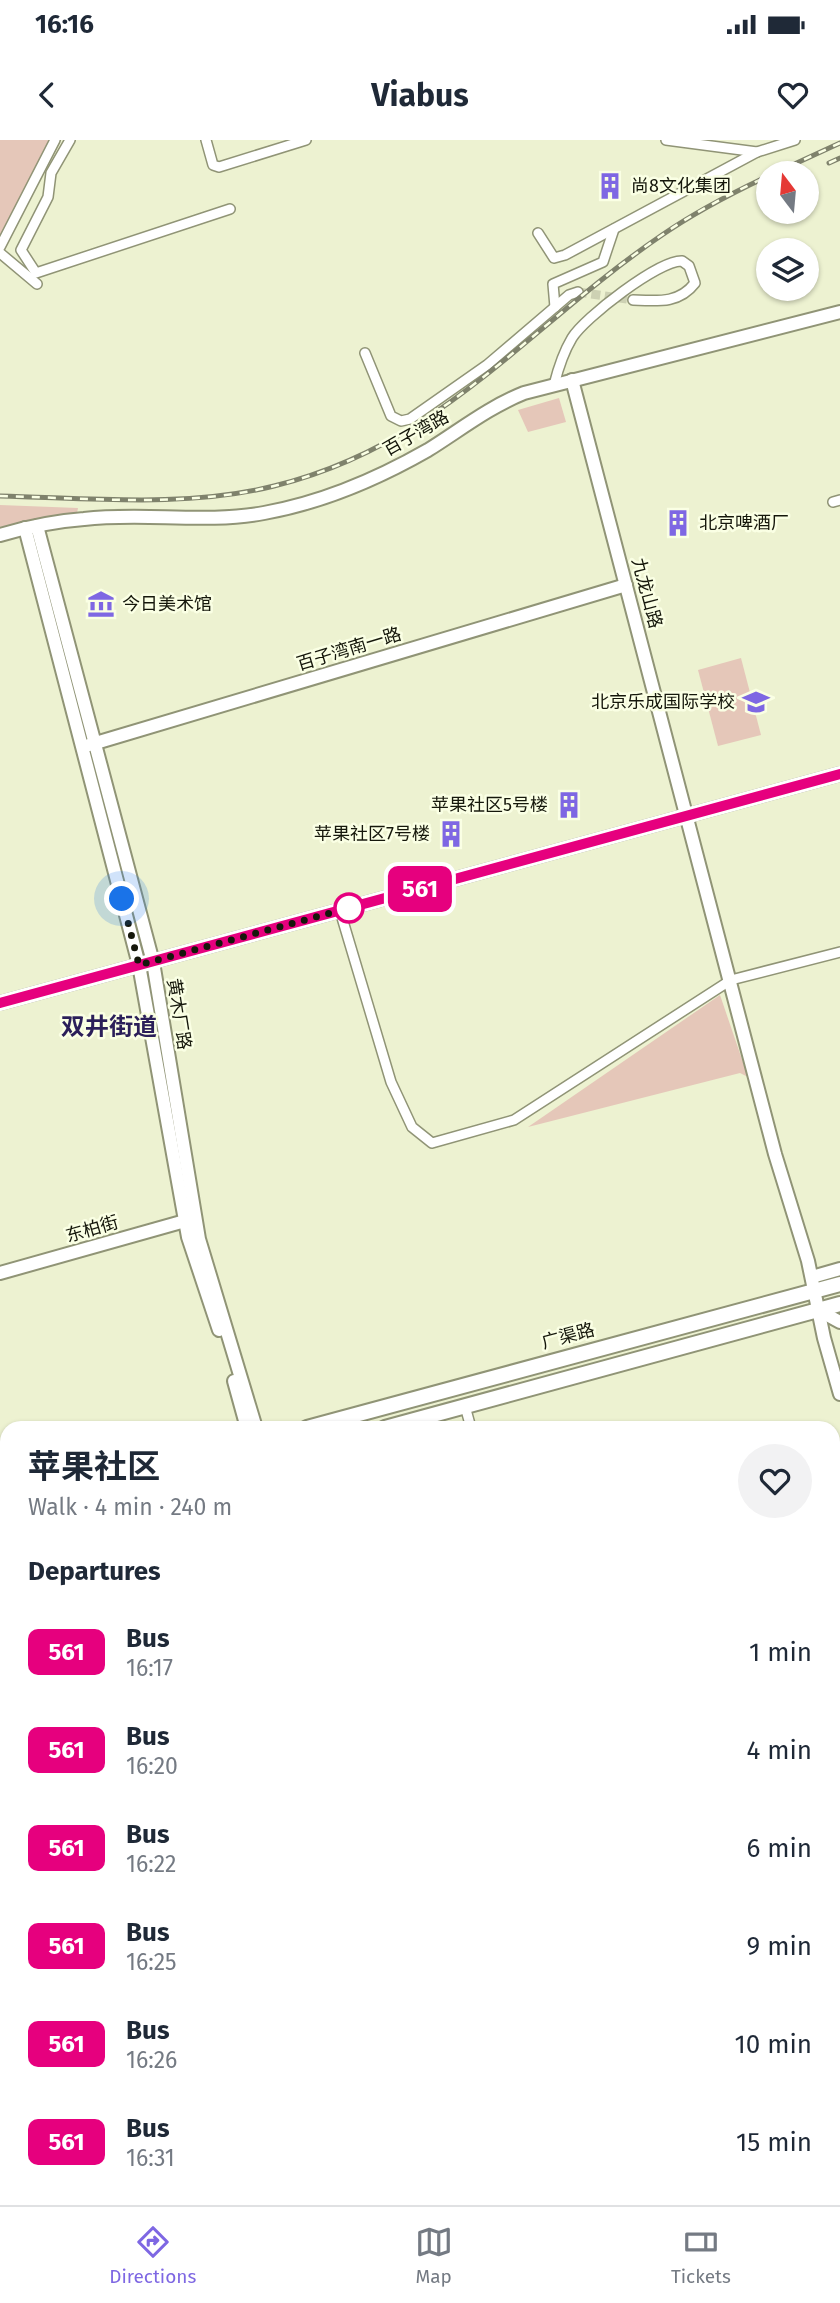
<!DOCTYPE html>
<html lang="en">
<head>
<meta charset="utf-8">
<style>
  :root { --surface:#fff; --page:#f2f2f3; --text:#1f2937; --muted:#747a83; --line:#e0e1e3; --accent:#7e67e3 }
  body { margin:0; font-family:"Fira Sans","Noto Sans SC",sans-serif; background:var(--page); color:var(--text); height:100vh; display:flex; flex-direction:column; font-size:26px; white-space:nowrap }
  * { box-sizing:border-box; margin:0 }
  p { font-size:23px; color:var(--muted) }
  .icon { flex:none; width:38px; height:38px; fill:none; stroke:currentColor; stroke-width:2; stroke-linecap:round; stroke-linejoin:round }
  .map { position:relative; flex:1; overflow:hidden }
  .details { position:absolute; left:0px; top:1281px; width:840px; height:784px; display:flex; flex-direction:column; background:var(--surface); border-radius:21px 21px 0 0; box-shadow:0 2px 5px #0004 }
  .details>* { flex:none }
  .badge { padding:0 14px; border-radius:10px; font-size:24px; line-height:46px }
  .needle { width:46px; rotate:344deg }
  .fabs { position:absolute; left:756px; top:21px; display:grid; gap:14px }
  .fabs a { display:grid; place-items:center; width:63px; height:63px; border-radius:50%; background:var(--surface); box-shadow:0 2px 5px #0004; font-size:35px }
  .you { position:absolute; width:35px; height:35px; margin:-18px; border:5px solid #fff; border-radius:50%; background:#1a73e8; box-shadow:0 0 0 10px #1a73e833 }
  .map>.badge { position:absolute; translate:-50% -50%; box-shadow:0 0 0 4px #fff }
  h2 { padding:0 28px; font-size:26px; line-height:63px }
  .round { display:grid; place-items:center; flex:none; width:74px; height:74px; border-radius:37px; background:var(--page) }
  .headline { display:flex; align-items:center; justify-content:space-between; height:119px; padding:0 28px }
  h1 { font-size:33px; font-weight:700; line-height:52px }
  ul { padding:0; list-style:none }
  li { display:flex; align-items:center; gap:21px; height:98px; padding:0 28px }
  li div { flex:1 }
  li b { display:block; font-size:26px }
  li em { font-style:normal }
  li .badge { min-width:77px; font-weight:700; text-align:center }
  .status { display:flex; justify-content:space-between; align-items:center; height:49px; padding:0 35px; background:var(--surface); direction:ltr }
  .status svg { height:19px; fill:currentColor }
  header { display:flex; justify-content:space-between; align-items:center; height:91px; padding:0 28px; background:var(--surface); font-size:32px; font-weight:700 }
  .tabs { display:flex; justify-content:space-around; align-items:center; height:98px; border-top:2px solid var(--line); background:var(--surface); font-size:19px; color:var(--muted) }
  .tabs a { display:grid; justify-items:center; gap:4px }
  .tabs .on { color:var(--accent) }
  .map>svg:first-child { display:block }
  .green { fill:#e5c7b9 }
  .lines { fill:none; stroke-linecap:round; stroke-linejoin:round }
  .street-tunnel { stroke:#cdd1b3; stroke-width:9; stroke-dasharray:9 4.5; stroke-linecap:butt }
  .street-casing { stroke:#909476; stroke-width:12 }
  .secondary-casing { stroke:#909476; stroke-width:16 }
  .primary-casing { stroke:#909476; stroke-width:18 }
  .street { stroke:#fff; stroke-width:9 }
  .secondary { stroke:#fff; stroke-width:12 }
  .primary { stroke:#fff; stroke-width:14 }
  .rail-casing { stroke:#7f826c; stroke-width:5 }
  .rail { stroke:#faffe4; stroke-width:2.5; stroke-dasharray:8; stroke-linecap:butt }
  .line-casing { stroke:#fff; stroke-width:16 }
  .line { stroke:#e6007e; stroke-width:10 }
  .walk { stroke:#15170b; stroke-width:7; stroke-dasharray:0 12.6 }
  .stop-dot { fill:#fff; stroke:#e6007e; stroke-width:3.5 }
  .labels { text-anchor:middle; stroke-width:5; stroke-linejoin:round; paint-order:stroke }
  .poi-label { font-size:18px; fill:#15170b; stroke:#faffe4; text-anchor:start }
  .street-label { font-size:18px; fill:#15170b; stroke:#faffe4 }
  .district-label { font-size:24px; font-weight:bold; fill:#2b1f59; stroke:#faffe4 }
</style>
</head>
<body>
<div class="status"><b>16:16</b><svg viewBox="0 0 49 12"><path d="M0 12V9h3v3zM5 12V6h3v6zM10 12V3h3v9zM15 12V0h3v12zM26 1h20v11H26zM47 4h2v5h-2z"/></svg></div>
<header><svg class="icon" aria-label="back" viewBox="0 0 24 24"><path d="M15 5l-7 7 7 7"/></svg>Viabus<svg class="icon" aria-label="heart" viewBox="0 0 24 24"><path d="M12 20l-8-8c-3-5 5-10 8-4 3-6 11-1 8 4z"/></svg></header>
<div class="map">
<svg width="840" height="2065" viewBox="0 0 840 2065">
  <rect width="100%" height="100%" fill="#edf2d1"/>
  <g class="green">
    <polygon points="0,0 51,0 0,97"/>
    <polygon points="559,258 566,282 528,292 518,270"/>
    <polygon points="0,365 78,368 77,373 0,387"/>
    <polygon points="741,518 761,595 718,606 698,530"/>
    <polygon points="720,855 748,937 740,933 528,987"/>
  </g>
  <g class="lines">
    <polyline class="street-tunnel" points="578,152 633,160"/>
    <defs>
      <g id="street">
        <polyline points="70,0 51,33 48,57 21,110 36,133 230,69"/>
        <polyline points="206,0 213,25 219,27 306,0"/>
        <polyline points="666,0 757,12 795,0"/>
        <polyline points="538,93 554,118 565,115 757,12"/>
        <polyline points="0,107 55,0"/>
        <polyline points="0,113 37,144"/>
        <polyline points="555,167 553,144 603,122 614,89"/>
        <polyline points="365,213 391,276 401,281 410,279 487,225 569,155 578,152"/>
        <path d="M554,245C558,229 563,213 572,198C584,178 659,120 682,121L689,126L695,143C679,164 657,161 633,160"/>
        <polyline points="833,362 840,360"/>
        <polyline points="340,771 391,942 412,987 432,1003 514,980 731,840 840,812"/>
        <polyline points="465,1266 471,1288"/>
        <polyline points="833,1390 840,1388"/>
        <polyline points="833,1435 838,1434 840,1440"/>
        <polyline points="833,1572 840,1570"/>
        <polyline points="833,1631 840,1629"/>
        <polyline points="0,1636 7,1633"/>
        <polyline points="833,1677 840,1700"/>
        <polyline points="833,1779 840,1777"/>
        <polyline points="0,1794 7,1792"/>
        <polyline points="0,1866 7,1890"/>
        <polyline points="0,1995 7,1993"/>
        <polyline points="54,2058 56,2065"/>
      </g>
      <g id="secondary">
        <polyline points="572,240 775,1014 808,1121 824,1198 840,1254"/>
        <polyline points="37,386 153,822 199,1099 256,1288"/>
        <polyline points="25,388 139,825 188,1097 219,1190"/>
        <path d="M0,395C27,387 56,381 84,379C144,372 204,384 264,373C320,363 379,338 428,310C460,290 489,267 524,253L840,172"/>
        <polyline points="89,605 626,445"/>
        <polyline points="0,863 840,634"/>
        <polyline points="0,1133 192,1079"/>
        <polyline points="812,1137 840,1129"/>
        <polyline points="818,1170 840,1182"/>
        <polyline points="234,1241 247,1288"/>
        <polyline points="558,2058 561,2065"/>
      </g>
      <g id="primary">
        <polyline points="307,1288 840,1144"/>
        <polyline points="385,1288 840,1164"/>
        <polyline points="0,1371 7,1369"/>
        <polyline points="0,1394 7,1392"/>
      </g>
    </defs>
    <use href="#street" class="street-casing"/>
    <use href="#secondary" class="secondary-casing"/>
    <use href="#primary" class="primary-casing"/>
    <use href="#street" class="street"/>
    <use href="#secondary" class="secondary"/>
    <use href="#primary" class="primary"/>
    <defs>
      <g id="rail">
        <polyline points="829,23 840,18"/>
        <polyline points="775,33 840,3"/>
        <path d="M0,356C90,358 186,368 274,346C441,305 527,187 662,95C695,72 732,53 768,36"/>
      </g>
    </defs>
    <use href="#rail" class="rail-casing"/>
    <use href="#rail" class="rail"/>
  </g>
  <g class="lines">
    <defs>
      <polyline id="line" points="0,863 840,634"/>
    </defs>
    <use href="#line" class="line-casing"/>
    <use href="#line" class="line"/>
    <polyline class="walk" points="122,759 139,825 349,768"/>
  </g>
  <defs>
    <symbol id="building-bare" viewBox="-9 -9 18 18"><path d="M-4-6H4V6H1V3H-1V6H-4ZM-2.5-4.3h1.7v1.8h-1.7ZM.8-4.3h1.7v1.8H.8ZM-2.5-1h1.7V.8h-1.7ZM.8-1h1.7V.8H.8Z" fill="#7e67e3" stroke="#faffe4" stroke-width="2.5" paint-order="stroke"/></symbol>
    <symbol id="museum-bare" viewBox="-9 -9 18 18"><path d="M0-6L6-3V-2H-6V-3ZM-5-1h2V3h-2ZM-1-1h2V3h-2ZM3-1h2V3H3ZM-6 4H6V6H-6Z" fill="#7e67e3" stroke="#faffe4" stroke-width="2.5" paint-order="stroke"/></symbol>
    <symbol id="school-bare" viewBox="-9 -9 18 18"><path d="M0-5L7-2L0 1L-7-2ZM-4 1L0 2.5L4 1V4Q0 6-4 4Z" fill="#7e67e3" stroke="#faffe4" stroke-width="2.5" paint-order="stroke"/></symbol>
  </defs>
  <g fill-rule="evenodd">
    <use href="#building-bare" x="591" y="27" width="38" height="38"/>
    <use href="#building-bare" x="659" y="364" width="38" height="38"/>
    <use href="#museum-bare" x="82" y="445" width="38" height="38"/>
    <use href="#school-bare" x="737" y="543" width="38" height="38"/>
    <use href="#building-bare" x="550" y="646" width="38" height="38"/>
    <use href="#building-bare" x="432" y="675" width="38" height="38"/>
  </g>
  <circle class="stop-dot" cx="349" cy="768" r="14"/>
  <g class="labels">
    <g class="poi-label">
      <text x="631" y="52">尚8文化集团</text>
      <text x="699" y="389">北京啤酒厂</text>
      <text x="122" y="470">今日美术馆</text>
      <text x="735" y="568" text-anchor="end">北京乐成国际学校</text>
      <text x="548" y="671" text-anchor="end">苹果社区5号楼</text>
      <text x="430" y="700" text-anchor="end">苹果社区7号楼</text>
    </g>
    <g class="street-label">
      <text transform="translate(416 293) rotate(-30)" y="6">百子湾路</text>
      <text transform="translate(647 453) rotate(75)" y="6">九龙山路</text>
      <text transform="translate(349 509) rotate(-17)" y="6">百子湾南一路</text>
      <text transform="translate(179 874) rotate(81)" y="6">黄木厂路</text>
      <text transform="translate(92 1089) rotate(-16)" y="6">东柏街</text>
      <text transform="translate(568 1196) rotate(-15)" y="6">广渠路</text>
    </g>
    <g class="district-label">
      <text x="109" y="895">双井街道</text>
    </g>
  </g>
</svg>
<div class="fabs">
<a><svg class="needle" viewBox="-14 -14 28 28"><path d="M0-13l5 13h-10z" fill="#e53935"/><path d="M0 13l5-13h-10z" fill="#747a83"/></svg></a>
<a><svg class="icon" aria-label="layers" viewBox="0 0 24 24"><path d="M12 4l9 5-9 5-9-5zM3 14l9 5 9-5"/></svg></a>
</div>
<div class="you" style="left:122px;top:759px"></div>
<b class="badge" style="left:420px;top:749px;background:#e6007e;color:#fff">561</b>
<section class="details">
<div class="headline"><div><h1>苹果社区</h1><p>Walk · 4 min · 240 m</p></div><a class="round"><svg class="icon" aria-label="heart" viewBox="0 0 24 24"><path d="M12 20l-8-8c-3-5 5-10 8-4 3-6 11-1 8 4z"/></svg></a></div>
<h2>Departures</h2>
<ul>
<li><span class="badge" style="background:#e6007e;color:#fff">561</span><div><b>Bus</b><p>16:17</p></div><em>1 min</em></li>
<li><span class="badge" style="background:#e6007e;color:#fff">561</span><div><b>Bus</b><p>16:20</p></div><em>4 min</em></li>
<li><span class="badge" style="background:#e6007e;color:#fff">561</span><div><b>Bus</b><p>16:22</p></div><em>6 min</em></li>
<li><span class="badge" style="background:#e6007e;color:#fff">561</span><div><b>Bus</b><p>16:25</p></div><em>9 min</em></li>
<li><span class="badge" style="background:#e6007e;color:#fff">561</span><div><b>Bus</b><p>16:26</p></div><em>10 min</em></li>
<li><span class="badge" style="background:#e6007e;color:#fff">561</span><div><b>Bus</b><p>16:31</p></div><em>15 min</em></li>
</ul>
</section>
</div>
<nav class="tabs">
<a class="on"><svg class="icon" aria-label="directions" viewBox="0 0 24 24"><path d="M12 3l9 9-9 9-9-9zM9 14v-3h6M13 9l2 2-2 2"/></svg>Directions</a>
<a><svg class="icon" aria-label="map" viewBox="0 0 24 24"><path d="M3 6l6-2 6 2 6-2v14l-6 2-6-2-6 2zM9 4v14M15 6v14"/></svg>Map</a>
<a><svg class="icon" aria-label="tickets" viewBox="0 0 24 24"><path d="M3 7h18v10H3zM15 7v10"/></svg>Tickets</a>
</nav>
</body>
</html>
